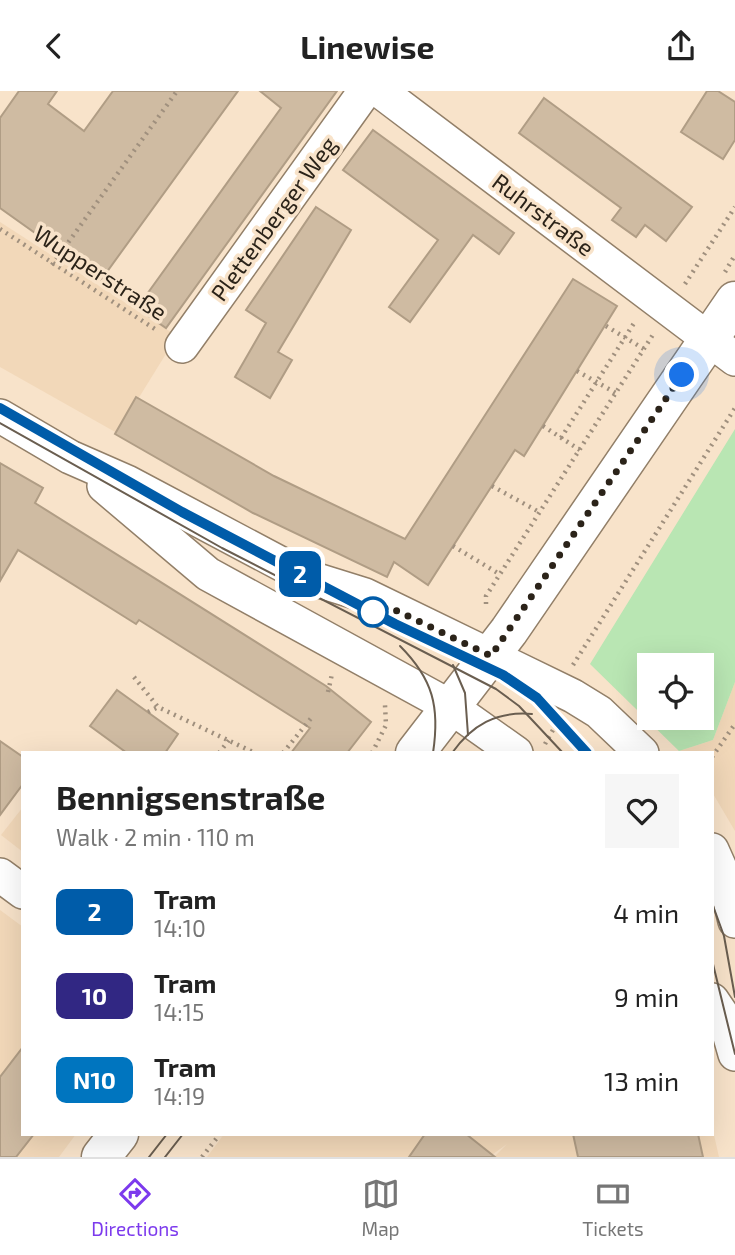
<!DOCTYPE html>
<html lang="en">
<head>
<meta charset="utf-8">
<style>
  :root { --surface:#fff; --page:#f6f6f6; --text:#222; --muted:#767676; --line:#e0e0e0; --accent:#7c3aed }
  body { margin:0; font-family:"Exo 2",sans-serif; background:var(--page); color:var(--text); height:100vh; display:flex; flex-direction:column; font-size:26px; white-space:nowrap }
  * { box-sizing:border-box; margin:0 }
  p { font-size:23px; color:var(--muted) }
  .icon { flex:none; width:38px; height:38px; fill:none; stroke:currentColor; stroke-width:2; stroke-linecap:round; stroke-linejoin:round }
  .map { position:relative; flex:1; overflow:hidden }
  .sheet { position:absolute; left:21px; top:660px; width:693px; height:385px; display:flex; flex-direction:column; background:var(--surface); border-radius:0px; box-shadow:0 7px 28px #0002 }
  .sheet>* { flex:none }
  .badge { padding:0 14px; border-radius:10px; font-size:24px; line-height:46px }
  .buttons { position:absolute; left:637px; top:562px; display:grid; gap:14px }
  .buttons a { display:grid; place-items:center; width:77px; height:77px; border-radius:0px; background:var(--surface); box-shadow:0 7px 28px #0002; font-size:35px }
  .you { position:absolute; width:35px; height:35px; margin:-18px; border:5px solid #fff; border-radius:50%; background:#1a73e8; box-shadow:0 0 0 10px #1a73e833 }
  .map>.badge { position:absolute; translate:-50% -50%; box-shadow:0 0 0 4px #fff }
  .round { display:grid; place-items:center; flex:none; width:74px; height:74px; border-radius:0px; background:var(--page) }
  .head { display:flex; align-items:center; justify-content:space-between; height:119px; padding:0 35px }
  h1 { font-size:33px; font-weight:700; line-height:52px }
  ul { padding:0; list-style:none }
  li { display:flex; align-items:center; gap:21px; height:84px; padding:0 35px }
  li div { flex:1 }
  li b { display:block; font-size:26px }
  li em { font-style:normal }
  li .badge { min-width:77px; font-weight:700; text-align:center }
  header { display:flex; justify-content:space-between; align-items:center; height:91px; padding:0 35px; background:var(--surface); font-size:32px; font-weight:700 }
  .menu { display:flex; justify-content:space-around; align-items:center; height:98px; border-top:2px solid var(--line); background:var(--surface); font-size:19px; color:var(--muted) }
  .menu a { display:grid; justify-items:center; gap:4px }
  .menu .on { color:var(--accent) }
  .map>svg:first-child { display:block }
  .built { fill:#f2d8b9 }
  .green { fill:#b9e6b3; fill-rule:evenodd }
  .building { fill:#cfbba2; stroke:#b09d85; stroke-width:2 }
  .lines { fill:none; stroke-linecap:round; stroke-linejoin:round }
  .minor-casing { stroke:#927f68; stroke-width:36 }
  .major-casing { stroke:#927f68; stroke-width:41 }
  .path { stroke:#a0907e; stroke-width:4.5; stroke-dasharray:2 5; stroke-linecap:butt }
  .minor { stroke:#fff; stroke-width:33 }
  .major { stroke:#fff; stroke-width:38 }
  .tram { stroke:#6a5e50; stroke-width:2 }
  .line-casing { stroke:#fff; stroke-width:16 }
  .line { stroke:#005ca9; stroke-width:10 }
  .walk { stroke:#2b2319; stroke-width:7; stroke-dasharray:0 12.6 }
  .stop-dot { fill:#fff; stroke:#005ca9; stroke-width:3.5 }
  .labels { text-anchor:middle; stroke-width:7; stroke-linejoin:round; paint-order:stroke }
  .street-label { font-size:23px; fill:#2b2319; stroke:#f8e3ca }
</style>
</head>
<body>
<header><svg class="icon" aria-label="back" viewBox="0 0 24 24"><path d="M15 5l-7 7 7 7"/></svg>Linewise<svg class="icon" aria-label="share" viewBox="0 0 24 24"><path d="M12 15V3M7 8l5-5 5 5M5 13v7h14v-7"/></svg></header>
<div class="map">
<svg width="735" height="1066" viewBox="0 0 735 1066">
  <rect width="100%" height="100%" fill="#f8e3ca"/>
  <g class="built">
    <polygon points="0,131 177,245 117,342 0,276"/>
    <polygon points="735,591 735,740 712,701 712,662 679,660 713,649"/>
    <polygon points="23,716 23,761 1,744"/>
    <polygon points="0,819 23,836 23,1043 76,1043 59,1066 0,1066"/>
    <polygon points="712,1035 719,1066 494,1066 507,1053 489,1066 207,1066 224,1043 712,1043"/>
  </g>
  <path class="green" d="M735,338V591L713,649L679,660L590,573ZM649,574H702V626H649Z"/>
  <g class="building">
    <polygon points="19,0 57,0 48,13 84,40 113,0 238,0 101,189 0,117 0,27"/>
    <polygon points="260,0 337,0 166,237 137,217 281,17"/>
    <polygon points="707,0 718,0 735,11 735,49 723,68 681,41"/>
    <polygon points="544,7 692,116 666,150 645,134 636,146 612,129 621,117 519,42"/>
    <polygon points="373,39 514,142 499,163 473,144 410,231 389,216 438,149 343,79"/>
    <polygon points="316,116 351,139 278,261 292,269 270,307 235,286 266,232 246,219"/>
    <polygon points="573,188 617,215 524,365 515,359 428,494 394,471 387,486 253,422 115,343 136,306 274,385 405,448"/>
    <polygon points="0,372 43,397 35,412 326,595 371,631 347,662 291,662 310,637 139,529 136,533 18,459 0,490"/>
    <polygon points="117,599 178,643 165,662 127,662 90,635"/>
    <polygon points="0,650 23,666 23,693 0,724"/>
    <polygon points="23,956 23,1043 34,1043 16,1066 0,1066 0,986"/>
    <polygon points="425,1043 466,1043 495,1066 409,1066"/>
    <polygon points="573,1043 698,1043 703,1066 578,1066"/>
  </g>
  <g class="lines">
    <defs>
      <g id="minor">
        <polyline points="380,0 735,268"/>
        <polyline points="182,255 365,0"/>
        <polyline points="0,325 70,366 127,391 304,485 365,504 573,605 599,621 642,662"/>
        <polyline points="104,395 208,483 451,616 516,662"/>
        <polyline points="712,759 724,786 735,830"/>
        <polyline points="0,784 23,801"/>
        <polyline points="712,909 725,928 735,963"/>
      </g>
      <g id="major">
        <polyline points="415,662 509,540 735,210"/>
        <polyline points="101,1066 119,1043"/>
      </g>
    </defs>
    <use href="#minor" class="minor-casing"/>
    <use href="#major" class="major-casing"/>
    <g class="path">
      <polyline points="0,138 158,240"/>
      <polyline points="52,174 177,0"/>
      <polyline points="725,181 735,164"/>
      <polyline points="685,193 735,116"/>
      <polyline points="606,235 644,258"/>
      <polyline points="577,280 616,302"/>
      <polyline points="543,335 580,359"/>
      <polyline points="561,347 636,229"/>
      <polyline points="492,395 541,422"/>
      <polyline points="453,455 501,484"/>
      <polyline points="486,513 486,505 654,242"/>
      <polyline points="573,574 735,317"/>
      <polyline points="134,586 158,616 255,662"/>
      <polyline points="328,601 332,583"/>
      <polyline points="148,621 158,616"/>
      <polyline points="545,653 558,630"/>
      <polyline points="219,662 229,649"/>
      <polyline points="283,662 312,626"/>
      <polyline points="372,662 386,634 385,614"/>
      <polyline points="712,666 735,633"/>
      <polyline points="202,1066 220,1043"/>
    </g>
    <use href="#minor" class="minor"/>
    <use href="#major" class="major"/>
    <g class="tram">
      <polyline points="0,317 182,421 395,533 503,584 537,607 587,662"/>
      <polyline points="0,332 222,457 496,598 519,615 563,662"/>
      <path d="M400,555C433,588 440,616 433,662"/>
      <polyline points="453,574 465,602 468,644"/>
      <path d="M452,662C472,634 496,620 532,623"/>
      <polyline points="712,812 724,845 735,906"/>
      <polyline points="712,869 735,963"/>
      <polyline points="149,1066 167,1043"/>
      <polyline points="165,1066 183,1043"/>
    </g>
  </g>
  <g class="lines">
    <defs>
      <polyline id="line" points="0,317 182,421 395,533 503,584 537,607 587,662"/>
    </defs>
    <use href="#line" class="line-casing"/>
    <use href="#line" class="line"/>
    <polyline class="walk" points="373,521 389,516 491,565 682,284"/>
  </g>
  <circle class="stop-dot" cx="373" cy="521" r="14"/>
  <g class="labels">
    <g class="street-label">
      <text transform="translate(543 124) rotate(37)" y="8">Ruhrstraße</text>
      <text transform="translate(274 128) rotate(-54)" y="8">Plettenberger Weg</text>
      <text transform="translate(100 182) rotate(33)" y="8">Wupperstraße</text>
    </g>
  </g>
</svg>
<div class="buttons">
<a><svg class="icon" aria-label="locate" viewBox="0 0 24 24"><circle cx="12" cy="12" r="6"/><path d="M12 2v4M12 18v4M2 12h4M18 12h4"/></svg></a>
</div>
<div class="you" style="left:682px;top:284px"></div>
<b class="badge" style="left:300px;top:483px;background:#005ca9;color:#fff">2</b>
<section class="sheet">
<div class="head"><div><h1>Bennigsenstraße</h1><p>Walk · 2 min · 110 m</p></div><a class="round"><svg class="icon" aria-label="heart" viewBox="0 0 24 24"><path d="M12 20l-8-8c-3-5 5-10 8-4 3-6 11-1 8 4z"/></svg></a></div>
<ul>
<li><span class="badge" style="background:#005ca9;color:#fff">2</span><div><b>Tram</b><p>14:10</p></div><em>4 min</em></li>
<li><span class="badge" style="background:#312783;color:#fff">10</span><div><b>Tram</b><p>14:15</p></div><em>9 min</em></li>
<li><span class="badge" style="background:#0075bf;color:#fff">N10</span><div><b>Tram</b><p>14:19</p></div><em>13 min</em></li>
</ul>
</section>
</div>
<nav class="menu">
<a class="on"><svg class="icon" aria-label="directions" viewBox="0 0 24 24"><path d="M12 3l9 9-9 9-9-9zM9 14v-3h6M13 9l2 2-2 2"/></svg>Directions</a>
<a><svg class="icon" aria-label="map" viewBox="0 0 24 24"><path d="M3 6l6-2 6 2 6-2v14l-6 2-6-2-6 2zM9 4v14M15 6v14"/></svg>Map</a>
<a><svg class="icon" aria-label="tickets" viewBox="0 0 24 24"><path d="M3 7h18v10H3zM15 7v10"/></svg>Tickets</a>
</nav>
</body>
</html>
